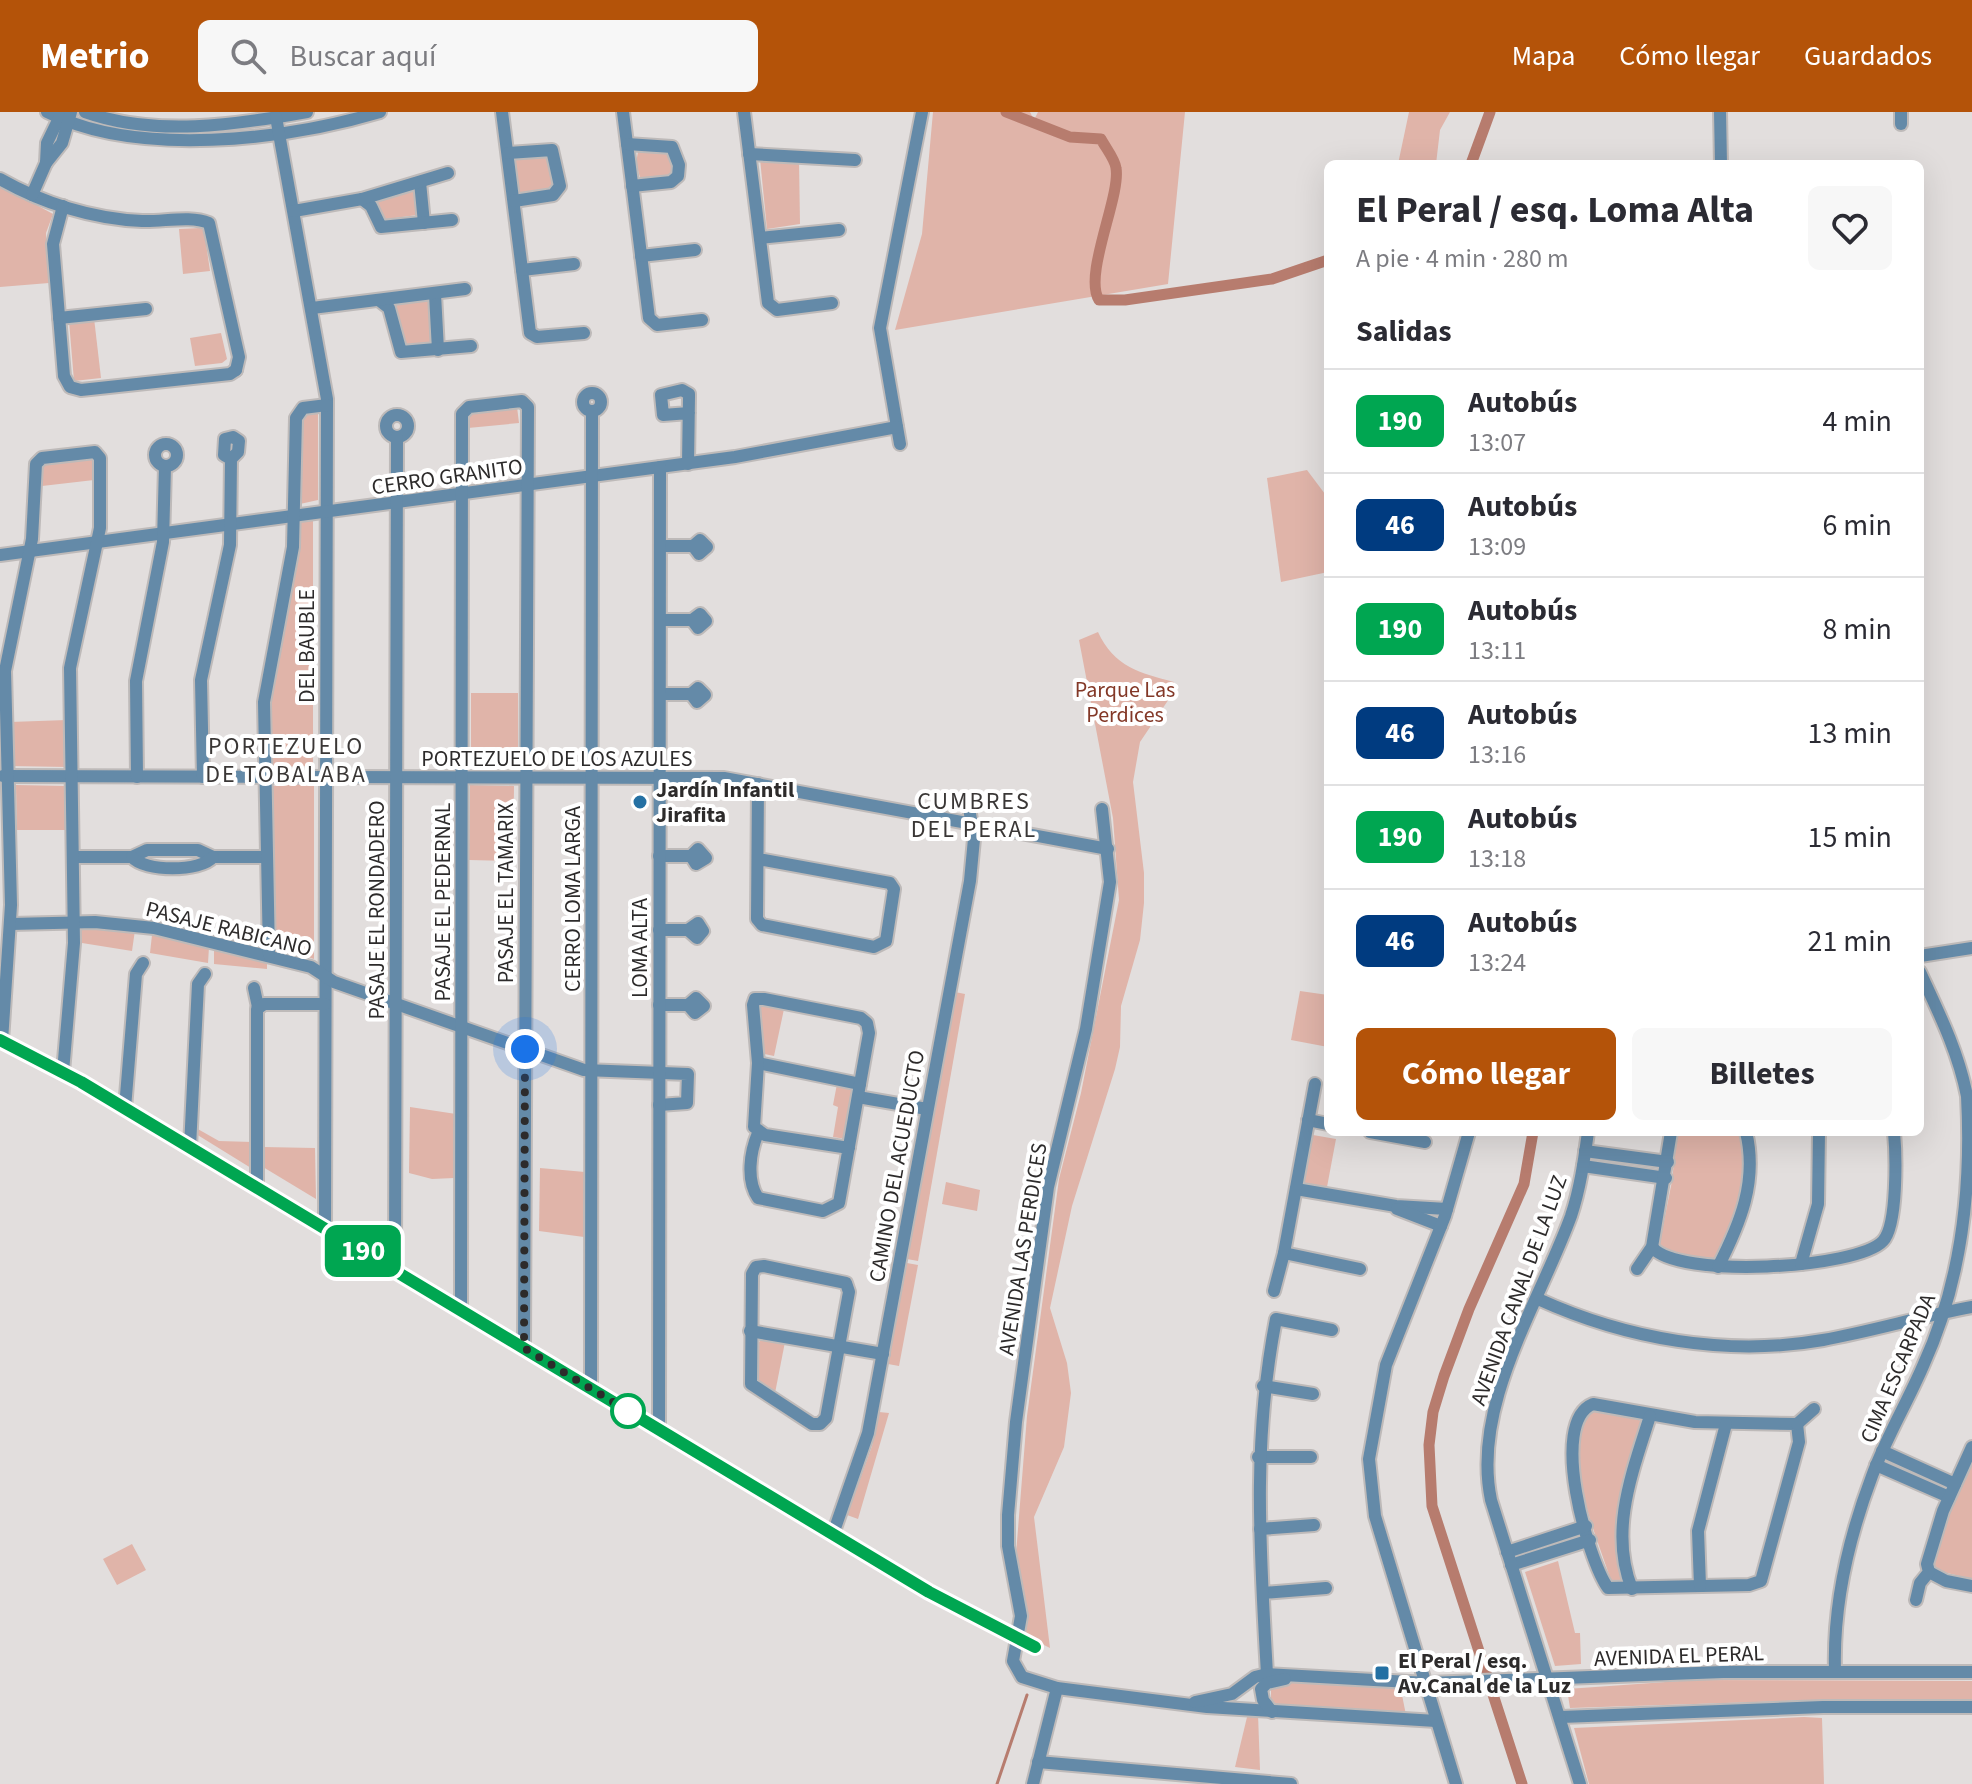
<!DOCTYPE html>
<html lang="es">
<head>
<meta charset="utf-8">
<style>
  :root { --surface:#fff; --page:#f7f7f7; --text:#2b2b33; --muted:#7c7c81; --line:#e1e1e2; --accent:#b45309 }
  body { margin:0; font-family:"Source Sans 3",sans-serif; background:var(--page); color:var(--text); height:100vh; display:flex; flex-direction:column; font-size:30px; white-space:nowrap }
  * { box-sizing:border-box; margin:0 }
  p { font-size:26px; color:var(--muted) }
  .icon { flex:none; width:44px; height:44px; fill:none; stroke:currentColor; stroke-width:2; stroke-linecap:round; stroke-linejoin:round }
  .map { position:relative; flex:1; overflow:hidden }
  .side { position:absolute; left:1324px; top:48px; width:600px; height:976px; display:flex; flex-direction:column; background:var(--surface); border-radius:12px; box-shadow:0 8px 32px #0002 }
  .side>* { flex:none }
  .badge { padding:0 16px; border-radius:12px; font-size:28px; line-height:52px }
  .you { position:absolute; width:40px; height:40px; margin:-20px; border:6px solid #fff; border-radius:50%; background:#1a73e8; box-shadow:0 0 0 12px #1a73e833 }
  .map>.badge { position:absolute; translate:-50% -50%; box-shadow:0 0 0 4px #fff }
  h2 { padding:0 32px; font-size:30px; line-height:72px }
  .round { display:grid; place-items:center; flex:none; width:84px; height:84px; border-radius:12px; background:var(--page) }
  .headline { display:flex; align-items:center; justify-content:space-between; height:136px; padding:0 32px }
  h1 { font-size:38px; font-weight:700; line-height:60px }
  .primary-button { display:flex; gap:16px; margin-top:auto; padding:16px 32px }
  .primary-button a { flex:1; height:92px; border-radius:12px; background:var(--accent); color:#fff; font-size:32px; font-weight:700; line-height:92px; text-align:center }
  .primary-button a+a { background:var(--page); color:var(--text) }
  ul { padding:0; list-style:none }
  li { display:flex; align-items:center; gap:24px; height:104px; padding:0 32px; border-top:2px solid var(--line) }
  li div { flex:1 }
  li b { display:block; font-size:30px }
  li em { font-style:normal }
  li .badge { min-width:88px; font-weight:700; text-align:center }
  header { display:flex; align-items:center; gap:48px; box-sizing:border-box; height:112px; padding:0 40px; background:var(--accent); color:#fff }
  header strong { font-size:38px }
  nav { display:flex; gap:44px; margin-inline-start:auto; font-size:28px }
  .search { width:560px; height:72px; background:var(--page); display:flex; align-items:center; gap:20px; box-sizing:border-box; padding:0 28px; border-radius:12px; color:var(--muted); font-size:30px }
  .map>svg:first-child { display:block }
  .green { fill:#e0b4a9 }
  .lines { fill:none; stroke-linecap:round; stroke-linejoin:round }
  .stream { stroke:#b77c6e; stroke-width:3 }
  .canal { stroke:#b77c6e; stroke-width:11 }
  .street-casing { stroke:#bebab9; stroke-width:16 }
  .street { stroke:#648aa8; stroke-width:12 }
  .line-casing { stroke:#fff; stroke-width:18 }
  .line { stroke:#00a651; stroke-width:12 }
  .walk { stroke:#2d2b2b; stroke-width:8; stroke-dasharray:0 14.4 }
  .poi-dot { fill:#2470a3; stroke:#fff; stroke-width:3 }
  .stop-dot { fill:#fff; stroke:#00a651; stroke-width:4 }
  .labels { text-anchor:middle; stroke-width:8; stroke-linejoin:round; paint-order:stroke }
  .street-label { font-size:22px; fill:#2d2b2b; stroke:#fff }
  .park-label { font-size:22px; fill:#833827; stroke:#fff }
  .poi-label { font-size:22px; font-weight:bold; fill:#2d2b2b; stroke:#fff; text-anchor:start }
  .neighbourhood-label { font-size:24px; letter-spacing:2px; fill:#3a3736; stroke:#fff }
</style>
</head>
<body>
<header>
<strong>Metrio</strong>
<div class="search"><svg class="icon" aria-label="search" viewBox="0 0 24 24"><circle cx="10" cy="10" r="6"/><path d="M15 15l6 6"/></svg>Buscar aquí</div>
<nav><a>Mapa</a><a>Cómo llegar</a><a>Guardados</a></nav>
</header>
<div class="map">
<svg width="1972" height="1672" viewBox="0 0 1972 1672">
  <rect width="100%" height="100%" fill="#e2dedd"/>
  <g class="green">
    <polygon points="933,0 1030,0 1034,8 1038,0 1185,0 1168,172 895,218 922,122"/>
    <polygon points="1409,0 1450,0 1440,18 1436,52 1398,52"/>
    <polygon points="638,40 667,40 675,46 674,66 641,69 636,51"/>
    <polygon points="550,43 555,71 550,79 519,81 514,46"/>
    <polygon points="760,47 799,49 800,112 767,117"/>
    <polygon points="0,73 53,102 46,121 49,171 0,175"/>
    <polygon points="415,78 417,103 380,108 376,89"/>
    <polygon points="200,116 204,118 210,159 183,162 179,117"/>
    <polygon points="426,187 431,191 434,231 431,235 406,238 392,196 396,191"/>
    <polygon points="94,206 101,266 74,269 69,209"/>
    <polygon points="221,221 227,247 222,251 195,254 190,226"/>
    <polygon points="517,295 519,311 468,316 467,301"/>
    <polygon points="318,300 318,388 300,392 301,306 305,301"/>
    <polygon points="90,345 95,346 94,368 42,374 40,351"/>
    <polygon points="1307,358 1328,386 1328,460 1281,470 1267,366"/>
    <polygon points="313,407 313,654 273,655 271,588 296,455 298,410"/>
    <path d="M1098,520C1114,555 1140,561 1174,570L1175,578L1140,630L1133,670L1144,761V791L1140,828L1121,894L1120,935L1115,957L1072,1094L1050,1196L1067,1251L1071,1281L1064,1335L1034,1405L1050,1536L1022,1522L1027,1504L1016,1442L1027,1304L1059,1067L1081,981L1119,788L1113,706L1079,528Z"/>
    <rect x="471" y="581" width="47" height="69"/>
    <polygon points="67,608 67,655 10,654 10,610"/>
    <polygon points="314,670 314,847 276,835 272,674"/>
    <polygon points="16,673 67,674 68,718 17,718"/>
    <polygon points="470,673 514,674 513,749 469,748"/>
    <polygon points="80,816 135,818 132,839 82,831"/>
    <polygon points="152,823 209,835 208,851 150,841"/>
    <polygon points="214,837 267,850 267,857 214,852"/>
    <polygon points="1300,879 1328,883 1328,935 1291,928"/>
    <polygon points="955,880 965,882 918,1149 907,1147"/>
    <polygon points="761,892 784,897 774,944 760,941"/>
    <polygon points="837,972 855,975 846,1027 833,1025 838,995 833,993"/>
    <polygon points="410,995 456,1002 454,1066 432,1067 409,1061"/>
    <polygon points="196,1016 219,1029 252,1030 251,1056 196,1022"/>
    <path d="M1677,1020H1740C1747,1063 1741,1111 1715,1148L1682,1145L1659,1134L1672,1069Z"/>
    <polygon points="1313,1023 1336,1027 1327,1075 1303,1071"/>
    <polygon points="263,1035 315,1036 316,1087 263,1055"/>
    <polygon points="540,1056 585,1060 584,1125 539,1119"/>
    <polygon points="946,1070 980,1078 977,1099 942,1092"/>
    <polygon points="907,1151 918,1153 899,1254 888,1252"/>
    <polygon points="763,1226 785,1230 775,1281 756,1268 757,1232"/>
    <path d="M1600,1299L1643,1309L1617,1435L1623,1470L1614,1471L1610,1466C1598,1427 1556,1333 1592,1300Z"/>
    <polygon points="879,1300 889,1301 858,1407 847,1403 872,1334"/>
    <polygon points="1972,1349 1972,1467 1935,1458 1934,1452 1953,1391"/>
    <polygon points="132,1432 146,1458 117,1473 103,1447"/>
    <polygon points="1558,1449 1575,1521 1580,1521 1581,1552 1555,1554 1525,1460"/>
    <polygon points="1294,1567 1400,1573 1406,1603 1279,1595 1271,1587 1271,1576"/>
    <polygon points="1694,1568 1972,1569 1972,1590 1845,1587 1570,1596 1567,1577"/>
    <polygon points="1248,1601 1258,1602 1260,1658 1235,1655"/>
    <polygon points="1804,1605 1822,1606 1824,1672 1589,1672 1574,1616"/>
  </g>
  <g class="lines">
    <polyline class="stream" points="997,1672 1027,1583"/>
    <g class="canal">
      <path d="M1006,0L1070,25L1101,27C1105,35 1115,47 1116,56C1121,84 1083,163 1099,188H1125L1272,167L1328,148"/>
      <polyline points="1471,52 1490,0"/>
      <polyline points="1522,1672 1432,1394 1429,1333 1433,1300 1444,1264 1469,1197 1524,1072 1533,1020"/>
    </g>
    <defs>
      <g id="street">
        <path d="M47,0C136,46 286,28 380,0"/>
        <path d="M85,0C155,25 235,13 307,0"/>
        <polyline points="502,0 530,221 537,225 584,221"/>
        <polyline points="623,0 649,206 657,213 702,208"/>
        <polyline points="744,0 768,191 777,198 832,191"/>
        <polyline points="1720,0 1721,52"/>
        <polyline points="1901,0 1901,12"/>
        <polyline points="276,5 327,287 325,1116"/>
        <polyline points="627,32 672,35 679,53 678,64 671,70 632,74"/>
        <polyline points="508,41 552,38 560,74 553,83 514,89"/>
        <polyline points="749,42 855,48"/>
        <polyline points="46,51 47,31 61,2"/>
        <path d="M0,67C42,91 93,107 142,109C163,110 190,103 209,111L239,245L236,258"/>
        <polyline points="420,70 424,111"/>
        <polyline points="32,83 46,51 62,31 71,0"/>
        <polyline points="362,87 371,94 381,115 452,108"/>
        <polyline points="63,94 53,132 64,264 70,275 81,278 230,262 236,258"/>
        <polyline points="294,99 362,87 448,61"/>
        <polyline points="760,126 839,118"/>
        <polyline points="641,144 695,138"/>
        <polyline points="522,158 574,152"/>
        <polyline points="435,182 438,238"/>
        <polyline points="380,189 389,196 401,240 471,234"/>
        <polyline points="312,196 465,177"/>
        <polyline points="59,206 146,197"/>
        <circle cx="592" cy="290" r="9"/>
        <circle cx="397" cy="314" r="11"/>
        <polyline points="900,332 880,216 922,0"/>
        <circle cx="166" cy="343" r="11"/>
        <polyline points="688,352 689,285 689,282 682,278 661,283 663,303 689,301"/>
        <polyline points="660,434 693,434 700,428 707,435 699,442 693,434"/>
        <polyline points="0,443 735,345 897,315"/>
        <polyline points="660,508 692,508 700,502 706,509 698,516 692,508"/>
        <polyline points="660,582 691,582 698,576 705,583 697,590 691,582"/>
        <polyline points="3,664 724,666 1108,737"/>
        <polyline points="137,665 136,569 163,430 165,354"/>
        <polyline points="203,665 201,568 230,433 231,347 224,343 225,327 233,325 239,329 238,340 231,347"/>
        <polyline points="758,672 757,807 762,813 874,835 886,829 894,777 890,771 759,747"/>
        <polyline points="1102,697 1110,770 1086,917 1048,1075 1016,1310 1008,1403 1008,1434 1021,1504 1013,1549 1022,1565 1057,1576 1207,1595 1436,1609"/>
        <polyline points="659,744 691,744 698,737 706,746 696,752 691,744"/>
        <polyline points="73,745 132,745 147,738 198,738 213,745 267,745"/>
        <path d="M132,745C144,760 201,760 213,745"/>
        <polyline points="11,812 95,810 154,816 311,855 334,870 584,958 688,962 687,991 659,993"/>
        <polyline points="659,818 688,818 698,811 703,819 697,826 688,818"/>
        <polyline points="269,843 264,590 293,435 296,306 303,296 327,293"/>
        <polyline points="1920,844 1972,836"/>
        <polyline points="254,876 258,895"/>
        <polyline points="659,893 688,893 696,886 704,894 695,901 688,893"/>
        <polyline points="0,928 81,970 929,1480 1035,1535"/>
        <polyline points="2,929 11,793 5,559 32,427 36,352 42,346 95,340 100,346 100,416 70,556 74,831 63,960"/>
        <polyline points="758,951 860,972"/>
        <polyline points="858,985 927,997"/>
        <polyline points="125,996 136,862 143,851"/>
        <polyline points="1308,1008 1328,1012"/>
        <polyline points="1370,1020 1425,1030"/>
        <path d="M758,1021C750,1040 746,1068 758,1086L823,1099L839,1091L869,921L867,911L861,906L764,887H755L753,893L758,951L754,1015L765,1023L849,1036"/>
        <polyline points="190,1035 198,872 205,862"/>
        <polyline points="1585,1039 1668,1050"/>
        <polyline points="1583,1054 1666,1066"/>
        <polyline points="257,1075 257,897 264,892 325,892"/>
        <polyline points="1296,1077 1396,1094 1447,1097"/>
        <polyline points="1397,1097 1441,1114"/>
        <path d="M1652,1135C1677,1167 1857,1157 1883,1129C1898,1113 1896,1041 1894,1020"/>
        <polyline points="1284,1141 1360,1157"/>
        <polyline points="1801,1152 1818,1092 1819,1020"/>
        <polygon points="764,1154 846,1171 849,1180 826,1306 820,1312 812,1312 751,1272 752,1162 756,1155"/>
        <path d="M1718,1155C1740,1112 1758,1069 1746,1020"/>
        <polyline points="1637,1157 1652,1135 1671,1020"/>
        <polyline points="395,1158 397,325"/>
        <polyline points="1274,1179 1284,1141 1315,972"/>
        <path d="M1538,1187C1626,1227 1727,1245 1823,1228C1873,1219 1922,1204 1972,1195"/>
        <polyline points="461,1198 462,302 469,295 522,289 528,295 524,1236"/>
        <polyline points="750,1219 883,1242"/>
        <polyline points="1263,1274 1313,1282"/>
        <polyline points="591,1276 592,299"/>
        <path d="M1593,1292L1695,1310L1797,1312L1799,1330L1761,1469L1749,1473L1608,1476C1588,1448 1548,1310 1593,1292Z"/>
        <polyline points="1797,1312 1814,1297"/>
        <polyline points="659,1317 660,355"/>
        <polyline points="1882,1339 1955,1372"/>
        <polyline points="1258,1345 1311,1345"/>
        <polyline points="1876,1353 1949,1385"/>
        <polyline points="1260,1417 1314,1413"/>
        <polyline points="833,1422 868,1321 970,769 974,727 968,689"/>
        <polyline points="1507,1440 1586,1414"/>
        <polyline points="1511,1453 1590,1428"/>
        <polyline points="1929,1460 1946,1469 1972,1474"/>
        <polyline points="1700,1474 1698,1419 1726,1312"/>
        <path d="M1632,1477C1609,1419 1632,1361 1650,1304"/>
        <polyline points="1263,1481 1326,1476"/>
        <polyline points="1916,1488 1920,1471 1929,1460 1927,1452 1943,1399 1972,1335"/>
        <path d="M1835,1559C1833,1494 1849,1425 1872,1364C1886,1326 1907,1291 1923,1254C1961,1171 1972,1076 1967,984C1958,939 1939,901 1920,860"/>
        <path d="M1267,1562C1260,1438 1252,1330 1276,1207L1332,1218"/>
        <polyline points="1195,1590 1232,1582 1255,1565 1267,1562 1428,1571 1723,1560 1972,1560"/>
        <polyline points="1272,1600 1263,1588 1261,1577 1267,1571 1285,1567"/>
        <polyline points="1561,1605 1823,1595 1972,1595"/>
        <polyline points="1038,1650 1291,1672"/>
        <polyline points="1033,1672 1057,1576"/>
        <polyline points="1456,1672 1375,1404 1369,1347 1386,1253 1445,1104 1469,1020"/>
        <path d="M1580,1672L1491,1388C1471,1293 1539,1192 1571,1104C1580,1077 1584,1049 1588,1020"/>
      </g>
    </defs>
    <use href="#street" class="street-casing"/>
    <use href="#street" class="street"/>
  </g>
  <g class="lines">
    <defs>
      <polyline id="line" points="0,928 81,970 929,1480 1035,1535"/>
    </defs>
    <use href="#line" class="line-casing"/>
    <use href="#line" class="line"/>
    <polyline class="walk" points="525,937 524,1236 636,1304 628,1299"/>
  </g>
  <g class="poi-dot">
    <circle cx="640" cy="690" r="8"/>
    <rect x="1374" y="1553" width="16" height="16" rx="4"/>
  </g>
  <circle class="stop-dot" cx="628" cy="1299" r="16"/>
  <g class="labels">
    <g class="street-label">
      <text transform="translate(447 364) rotate(-8)" y="8">CERRO GRANITO</text>
      <text transform="translate(306 534) rotate(-90)" y="8">DEL BAUBLE</text>
      <text x="557" y="654">PORTEZUELO DE LOS AZULES</text>
      <text transform="translate(505 781) rotate(-90)" y="8">PASAJE EL TAMARIX</text>
      <text transform="translate(572 787) rotate(-90)" y="8">CERRO LOMA LARGA</text>
      <text transform="translate(442 790) rotate(-90)" y="8">PASAJE EL PEDERNAL</text>
      <text transform="translate(376 798) rotate(-90)" y="8">PASAJE EL RONDADERO</text>
      <text transform="translate(229 816) rotate(14)" y="8">PASAJE RABICANO</text>
      <text transform="translate(639 836) rotate(-90)" y="8">LOMA ALTA</text>
      <text transform="translate(896 1054) rotate(-80)" y="8">CAMINO DEL ACUEDUCTO</text>
      <text transform="translate(1022 1137) rotate(-81)" y="8">AVENIDA LAS PERDICES</text>
      <text transform="translate(1518 1178) rotate(-70)" y="8">AVENIDA CANAL DE LA LUZ</text>
      <text transform="translate(1897 1256) rotate(-67)" y="8">CIMA ESCARPADA</text>
      <text transform="translate(1679 1543) rotate(-2)" y="8">AVENIDA EL PERAL</text>
    </g>
    <g class="park-label">
      <text x="1125" y="585">Parque Las<tspan x="1125" dy="25">Perdices</tspan></text>
    </g>
    <g class="poi-label">
      <text x="656" y="685">Jardín Infantil<tspan x="656" dy="25">Jirafita</tspan></text>
      <text x="1398" y="1556">El Peral / esq.<tspan x="1398" dy="25">Av.Canal de la Luz</tspan></text>
    </g>
    <g class="neighbourhood-label">
      <text x="286" y="642">PORTEZUELO<tspan x="286" dy="28">DE TOBALABA</tspan></text>
      <text x="974" y="697">CUMBRES<tspan x="974" dy="28">DEL PERAL</tspan></text>
    </g>
  </g>
</svg>
<div class="you" style="left:525px;top:937px"></div>
<b class="badge" style="left:363px;top:1139px;background:#00a651;color:#fff">190</b>
<section class="side">
<div class="headline"><div><h1>El Peral / esq. Loma Alta</h1><p>A pie · 4 min · 280 m</p></div><a class="round"><svg class="icon" aria-label="heart" viewBox="0 0 24 24"><path d="M12 20l-8-8c-3-5 5-10 8-4 3-6 11-1 8 4z"/></svg></a></div>
<h2>Salidas</h2>
<ul>
<li><span class="badge" style="background:#00a651;color:#fff">190</span><div><b>Autobús</b><p>13:07</p></div><em>4 min</em></li>
<li><span class="badge" style="background:#003b80;color:#fff">46</span><div><b>Autobús</b><p>13:09</p></div><em>6 min</em></li>
<li><span class="badge" style="background:#00a651;color:#fff">190</span><div><b>Autobús</b><p>13:11</p></div><em>8 min</em></li>
<li><span class="badge" style="background:#003b80;color:#fff">46</span><div><b>Autobús</b><p>13:16</p></div><em>13 min</em></li>
<li><span class="badge" style="background:#00a651;color:#fff">190</span><div><b>Autobús</b><p>13:18</p></div><em>15 min</em></li>
<li><span class="badge" style="background:#003b80;color:#fff">46</span><div><b>Autobús</b><p>13:24</p></div><em>21 min</em></li>
</ul>
<div class="primary-button"><a>Cómo llegar</a><a>Billetes</a></div>
</section>
</div>
</body>
</html>
